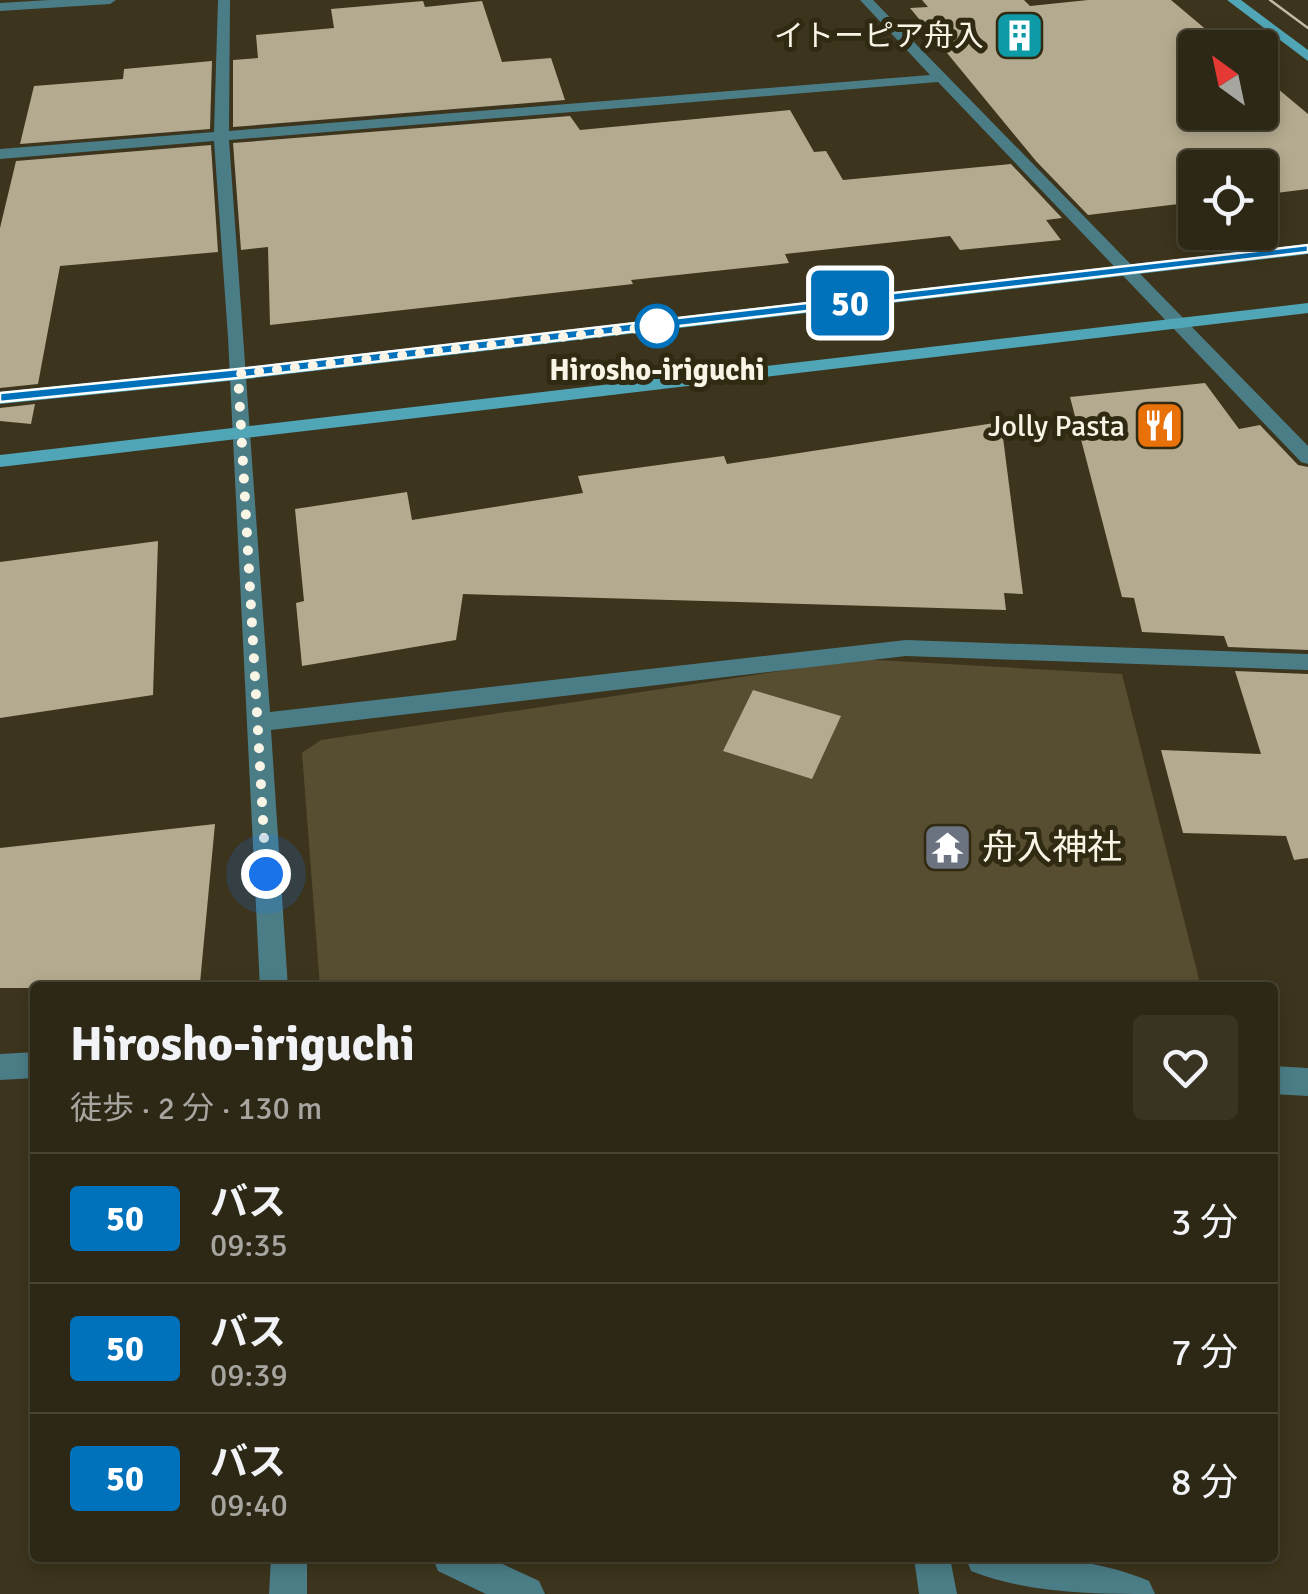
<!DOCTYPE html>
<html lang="ja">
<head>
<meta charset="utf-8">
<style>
  :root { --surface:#2d2715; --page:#393322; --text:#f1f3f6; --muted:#a7a5a0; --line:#484434 }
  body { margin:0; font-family:Signika,"Noto Sans JP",sans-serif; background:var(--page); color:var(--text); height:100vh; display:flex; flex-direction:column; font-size:38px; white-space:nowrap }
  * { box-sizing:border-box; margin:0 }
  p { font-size:32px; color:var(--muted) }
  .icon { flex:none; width:55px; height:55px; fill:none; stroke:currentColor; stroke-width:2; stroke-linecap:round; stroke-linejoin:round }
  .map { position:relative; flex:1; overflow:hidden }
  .sheet { position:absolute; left:30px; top:982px; width:1248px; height:580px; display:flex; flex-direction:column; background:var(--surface); border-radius:10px; box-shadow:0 5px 15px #0003,0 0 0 2px var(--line) }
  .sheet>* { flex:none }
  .badge { padding:0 20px; border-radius:8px; font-size:35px; line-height:65px }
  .needle { width:65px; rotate:327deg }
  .fabs { position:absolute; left:1178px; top:30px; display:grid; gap:20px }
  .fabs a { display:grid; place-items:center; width:100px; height:100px; border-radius:10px; background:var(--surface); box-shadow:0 5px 15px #0003,0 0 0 2px var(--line); font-size:50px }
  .you { position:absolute; width:50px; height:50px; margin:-25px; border:8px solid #fff; border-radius:50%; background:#1a73e8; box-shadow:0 0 0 15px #1a73e833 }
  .map>.badge { position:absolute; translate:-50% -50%; box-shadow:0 0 0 5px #fff }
  .round { display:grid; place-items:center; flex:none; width:105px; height:105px; border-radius:10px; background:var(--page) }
  .summary { display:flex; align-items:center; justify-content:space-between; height:170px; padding:0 40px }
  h1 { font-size:48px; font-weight:700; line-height:75px }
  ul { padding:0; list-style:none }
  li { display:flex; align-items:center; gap:30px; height:130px; padding:0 40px; border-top:2px solid var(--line) }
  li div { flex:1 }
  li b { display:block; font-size:38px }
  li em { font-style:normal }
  li .badge { min-width:110px; font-weight:700; text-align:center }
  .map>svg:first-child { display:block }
  .green { fill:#574e31 }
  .building { fill:#b3aa8f }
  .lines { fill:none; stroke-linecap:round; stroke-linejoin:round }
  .street { fill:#4b7d87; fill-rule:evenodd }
  .secondary { fill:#50a5b6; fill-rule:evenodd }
  .tram { stroke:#c0bba9; stroke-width:2.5 }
  .line { fill:#0072bc; stroke:#fff; stroke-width:2.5 }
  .walk { stroke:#f9f5e6; stroke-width:10; stroke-dasharray:0 18 }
  .stop-dot { fill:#fff; stroke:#0072bc; stroke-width:5 }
  .labels { text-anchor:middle; stroke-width:10; stroke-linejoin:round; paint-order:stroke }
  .far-poi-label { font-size:30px; fill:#f9f5e6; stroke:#312a12; text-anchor:end }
  .far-stop-label { font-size:30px; font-weight:bold; fill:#f9f5e6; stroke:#312a12 }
  .poi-label { font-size:35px; fill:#f9f5e6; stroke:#312a12; text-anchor:start }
</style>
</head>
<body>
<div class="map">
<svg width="1308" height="1594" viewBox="0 0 1308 1594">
  <rect width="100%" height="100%" fill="#3c341c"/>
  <polygon class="green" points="860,659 1122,674 1201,987 320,987 302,753 321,740"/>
  <g class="building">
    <polygon points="922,0 1024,0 1030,6 1088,0 1171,0 1228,48 1195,48 1195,112 1260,112 1260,74 1308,114 1308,189 1260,195 1260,168 1195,168 1195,202 1088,215 1036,161 910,8 928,7"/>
    <polygon points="423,1 425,7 482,1 502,62 551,58 565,100 233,127 233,60 258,58 256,35 334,28 331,9"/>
    <polygon points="212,61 210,129 20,144 34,86 123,79 124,69"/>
    <polygon points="790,110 814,152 826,151 843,180 1011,164 1062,218 1046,220 1061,240 960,250 950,236 785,254 789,263 631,280 633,284 270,325 268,247 241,250 233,143 570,116 580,130"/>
    <polygon points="211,145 218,252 60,266 38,384 0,388 0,228 16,161"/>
    <polygon points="1205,383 1239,429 1260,425 1298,465 1308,467 1308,650 1228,647 1224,636 1142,632 1134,598 1122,597 1070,397"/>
    <polygon points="35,404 31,424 0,421 0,408"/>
    <polygon points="1001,422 1023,594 1004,593 1006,610 463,594 456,640 302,666 296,603 304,601 295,509 407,492 412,520 583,493 578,476 724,456 727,464"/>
    <polygon points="158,541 153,695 0,718 0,562"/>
    <polygon points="1235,671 1308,674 1308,858 1294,860 1286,836 1183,833 1161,750 1261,754"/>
    <polygon points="753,690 841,716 812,779 723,751"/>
    <polygon points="215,824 200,983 160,988 0,988 0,848"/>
  </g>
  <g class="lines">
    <g class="street">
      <polygon points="49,0 116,0 110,4 0,11 0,3"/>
      <polygon points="218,0 230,0 229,131 930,75 860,0 873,0 1308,446 1308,464 1301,462 938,82 229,140 270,712 906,640 1308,654 1308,670 906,656 271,730 288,988 260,988 228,337 214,141 0,159 0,149 214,132"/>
      <polygon points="35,1052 35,1078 0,1080 0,1054"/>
      <polygon points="1272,1066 1308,1068 1308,1096 1272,1094"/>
      <polygon points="271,1558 307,1558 307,1594 269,1594"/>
      <polygon points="433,1558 490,1558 539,1581 545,1594 486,1594 438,1571"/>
      <polygon points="914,1558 950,1558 957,1594 919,1594"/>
      <path d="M966,1558C1026,1554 1092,1557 1149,1581L1155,1594C1092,1594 1030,1594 971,1571Z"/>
    </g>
    <g class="secondary">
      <polygon points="1227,0 1241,0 1308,50 1308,61"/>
      <polygon points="1308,244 1308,254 238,380 0,404 0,392 238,368"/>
      <polygon points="1308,303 1308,313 0,467 0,455"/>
    </g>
    <polyline class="tram" points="1270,0 1308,28"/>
  </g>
  <polygon class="line" points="1308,245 1308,252 238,378 0,402 0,393 238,369"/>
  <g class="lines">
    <polyline class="walk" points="266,874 238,374 674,324 657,326"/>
  </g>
  <defs>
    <symbol id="building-square" viewBox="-11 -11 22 22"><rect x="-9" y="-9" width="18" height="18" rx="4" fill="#0f9aa8" stroke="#312a12"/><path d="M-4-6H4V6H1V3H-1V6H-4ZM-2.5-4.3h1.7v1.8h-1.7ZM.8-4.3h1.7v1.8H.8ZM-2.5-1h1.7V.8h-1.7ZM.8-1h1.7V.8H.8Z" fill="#fff"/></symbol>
    <symbol id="restaurant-square" viewBox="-11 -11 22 22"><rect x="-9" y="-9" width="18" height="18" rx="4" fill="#e8710a" stroke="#312a12"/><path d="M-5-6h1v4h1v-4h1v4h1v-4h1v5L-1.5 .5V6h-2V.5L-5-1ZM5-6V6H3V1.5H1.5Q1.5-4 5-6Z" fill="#fff"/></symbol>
    <symbol id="temple-square" viewBox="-11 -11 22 22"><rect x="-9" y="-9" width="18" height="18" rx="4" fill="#6b7280" stroke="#312a12"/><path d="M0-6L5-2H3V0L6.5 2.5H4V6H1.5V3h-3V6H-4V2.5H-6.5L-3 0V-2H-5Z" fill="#fff"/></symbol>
  </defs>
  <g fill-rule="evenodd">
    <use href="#building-square" x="992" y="8" width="55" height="55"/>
    <use href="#restaurant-square" x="1132" y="398" width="55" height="55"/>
    <use href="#temple-square" x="920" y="820" width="55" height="55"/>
  </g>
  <circle class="stop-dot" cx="657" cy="326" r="20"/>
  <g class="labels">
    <g class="far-poi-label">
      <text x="984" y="46">イトーピア舟入</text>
      <text x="1125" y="436">Jolly Pasta</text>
    </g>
    <g class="far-stop-label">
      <text x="657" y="380">Hirosho-iriguchi</text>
    </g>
    <g class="poi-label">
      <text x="982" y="859">舟入神社</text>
    </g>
  </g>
</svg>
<div class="fabs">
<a><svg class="needle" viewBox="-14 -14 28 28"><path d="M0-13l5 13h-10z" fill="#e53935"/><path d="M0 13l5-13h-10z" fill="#a7a5a0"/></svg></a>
<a><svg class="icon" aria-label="locate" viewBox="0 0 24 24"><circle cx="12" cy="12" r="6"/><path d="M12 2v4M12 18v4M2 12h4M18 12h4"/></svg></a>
</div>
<div class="you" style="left:266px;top:874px"></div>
<b class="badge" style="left:850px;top:303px;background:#0072bc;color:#fff">50</b>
<section class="sheet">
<div class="summary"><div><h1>Hirosho-iriguchi</h1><p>徒歩 · 2 分 · 130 m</p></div><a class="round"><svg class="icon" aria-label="heart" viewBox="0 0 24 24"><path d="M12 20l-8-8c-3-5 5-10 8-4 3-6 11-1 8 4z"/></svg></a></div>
<ul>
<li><span class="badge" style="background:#0072bc;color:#fff">50</span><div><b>バス</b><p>09:35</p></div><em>3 分</em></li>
<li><span class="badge" style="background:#0072bc;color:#fff">50</span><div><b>バス</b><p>09:39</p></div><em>7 分</em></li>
<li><span class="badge" style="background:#0072bc;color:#fff">50</span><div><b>バス</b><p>09:40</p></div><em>8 分</em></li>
</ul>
</section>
</div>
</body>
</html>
